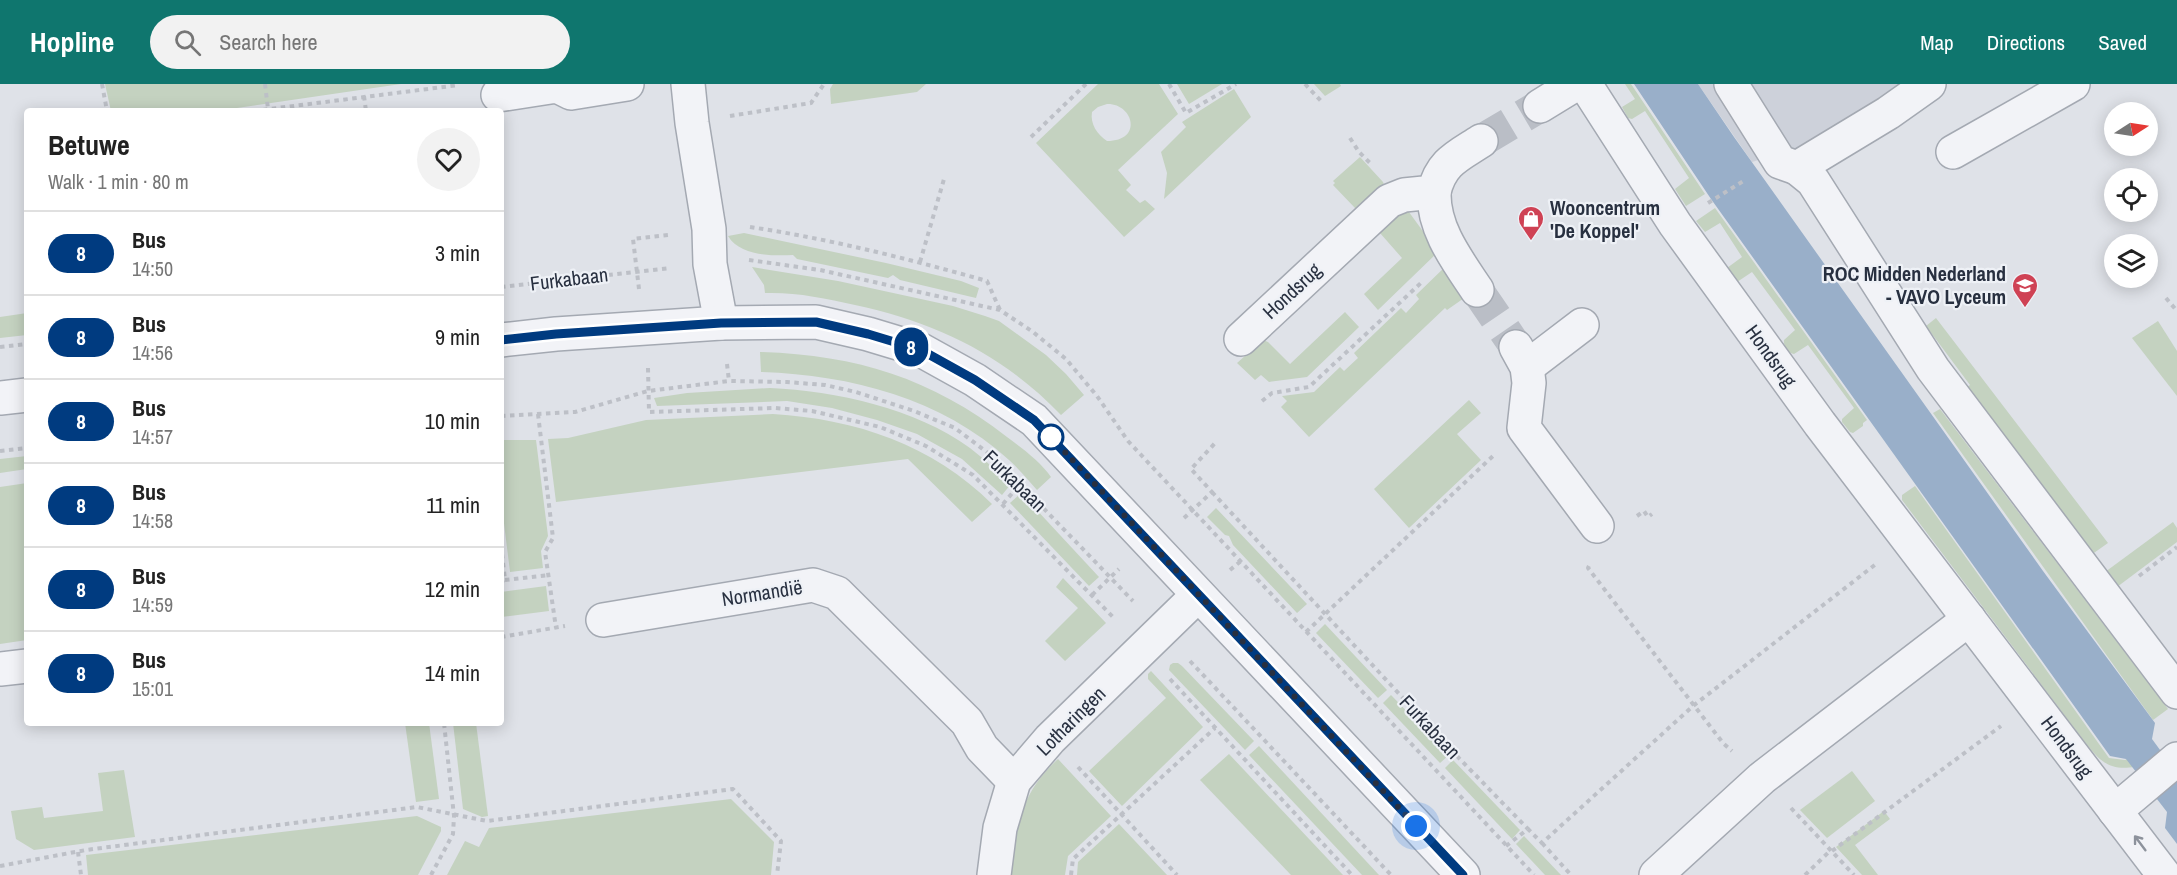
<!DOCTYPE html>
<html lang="en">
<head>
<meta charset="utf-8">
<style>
  :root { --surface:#fff; --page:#f2f2f2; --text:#222; --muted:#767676; --line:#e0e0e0; --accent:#0f766e }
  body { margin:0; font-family:"Archivo Narrow",sans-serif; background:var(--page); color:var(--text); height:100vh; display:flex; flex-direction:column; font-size:22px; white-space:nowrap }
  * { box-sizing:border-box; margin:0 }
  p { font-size:20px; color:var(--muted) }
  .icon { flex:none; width:33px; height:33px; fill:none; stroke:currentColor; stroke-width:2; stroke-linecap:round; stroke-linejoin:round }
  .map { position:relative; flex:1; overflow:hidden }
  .sheet { position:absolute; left:24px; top:24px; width:480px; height:618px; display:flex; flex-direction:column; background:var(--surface); border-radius:6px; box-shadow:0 3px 15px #0003 }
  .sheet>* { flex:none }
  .badge { padding:0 12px; border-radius:20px; font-size:21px; line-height:39px }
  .needle { width:39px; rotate:78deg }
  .controls { position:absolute; left:2104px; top:18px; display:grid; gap:12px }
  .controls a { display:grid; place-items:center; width:54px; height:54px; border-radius:50%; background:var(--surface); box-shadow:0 3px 15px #0003; font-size:30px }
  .you { position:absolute; width:30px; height:30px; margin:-15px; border:4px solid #fff; border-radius:50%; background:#1a73e8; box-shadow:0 0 0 9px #1a73e833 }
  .map>.badge { position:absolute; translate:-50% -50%; box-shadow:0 0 0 3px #fff }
  .round { display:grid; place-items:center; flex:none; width:63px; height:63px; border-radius:32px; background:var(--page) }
  .head { display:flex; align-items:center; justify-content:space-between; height:102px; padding:0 24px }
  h1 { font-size:28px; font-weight:800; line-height:45px }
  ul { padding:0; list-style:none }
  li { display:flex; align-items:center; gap:18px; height:84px; padding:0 24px; border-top:2px solid var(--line) }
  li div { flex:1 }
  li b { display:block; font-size:22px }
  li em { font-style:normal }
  li .badge { min-width:66px; font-weight:700; text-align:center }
  header { display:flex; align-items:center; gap:36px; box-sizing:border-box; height:84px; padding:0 30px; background:var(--accent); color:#fff }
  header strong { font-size:28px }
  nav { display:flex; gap:33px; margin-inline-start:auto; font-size:21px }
  .search { width:420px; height:54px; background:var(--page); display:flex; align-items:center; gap:15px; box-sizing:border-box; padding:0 21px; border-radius:33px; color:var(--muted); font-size:22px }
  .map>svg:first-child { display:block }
  .built { fill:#cdd1da }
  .green { fill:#c4d2c0; fill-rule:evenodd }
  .water { fill:#99afc9 }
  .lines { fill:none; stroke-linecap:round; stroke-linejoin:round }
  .minor-tunnel { stroke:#babec6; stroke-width:33; stroke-dasharray:33 16; stroke-linecap:butt }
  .minor-casing { stroke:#a4a9b2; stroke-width:36 }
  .path { stroke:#bdc0c7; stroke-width:4; stroke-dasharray:4.5 4.5; stroke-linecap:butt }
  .minor { stroke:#f2f3f7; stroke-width:33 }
  .oneway { stroke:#8d929c }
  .line-casing { stroke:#fff; stroke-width:14 }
  .line { stroke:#003b80; stroke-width:9 }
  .walk { stroke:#283040; stroke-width:6; stroke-dasharray:0 10.8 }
  .stop-dot { fill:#fff; stroke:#003b80; stroke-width:3 }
  .labels { text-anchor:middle; stroke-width:4.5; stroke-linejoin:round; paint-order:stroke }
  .poi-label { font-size:20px; font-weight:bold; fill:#283040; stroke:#eef1f6; text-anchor:start }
  .street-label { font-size:20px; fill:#283040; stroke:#eef1f6 }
</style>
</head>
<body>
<header>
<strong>Hopline</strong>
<div class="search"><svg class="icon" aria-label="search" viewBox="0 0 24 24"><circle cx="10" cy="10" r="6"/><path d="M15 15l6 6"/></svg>Search here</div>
<nav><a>Map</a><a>Directions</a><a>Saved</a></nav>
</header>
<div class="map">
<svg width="2177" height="791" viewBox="0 0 2177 791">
  <rect width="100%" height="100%" fill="#dfe2e8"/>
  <polygon class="built" points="1698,0 1909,0 1804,62 1752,78"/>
  <g class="green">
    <polygon points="105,0 401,0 216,27 111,27"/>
    <polygon points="833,0 926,0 917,8 831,20 830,5"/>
    <path d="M1098,0H1159L1178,30L1118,86L1131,101L1126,106L1140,119L1145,116L1155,125L1124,153L1036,59ZM1107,20C1133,19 1144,57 1107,57C1097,50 1090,40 1092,28L1098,23Z"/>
    <polygon points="1177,0 1222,0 1189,20"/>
    <polygon points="1314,0 1340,0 1341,2 1325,12"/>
    <polygon points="1625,0 1631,0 1705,110 1686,122 1675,105 1689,94 1645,27 1632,35 1628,34 1622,23 1635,15"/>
    <polygon points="1234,5 1251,33 1164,115 1167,89 1161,68 1186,43 1182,38"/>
    <polygon points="1360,73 1383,98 1385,103 1359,125 1355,124 1333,101 1335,99 1333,97"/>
    <polygon points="1406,124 1438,168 1378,226 1364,210 1402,174 1380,149 1379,145"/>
    <path d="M1715,124L1867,336L1863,339V342L1853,349L1850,348L1842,338V335L1854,324L1808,261L1794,270C1789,270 1783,262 1784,256L1795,246L1752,188L1737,198L1727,184L1742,173L1720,139L1705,148L1696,137Z"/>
    <path d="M744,149L886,179L961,197L979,204L976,214L900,196L893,191L888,194L797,175L793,171C772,172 740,172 728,152Z"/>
    <polygon points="1447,181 1467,212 1447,226 1445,224 1309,353 1281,323 1287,317 1282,312 1314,308 1340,283 1344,287 1358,274 1354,269 1401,224 1406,229 1419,215 1416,211"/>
    <path d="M752,183L838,197L953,222L985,232L999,237L1046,271L1066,290L1084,311L1061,331C1004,271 935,238 855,221C825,214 795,208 765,209L764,201Z"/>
    <polygon points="1345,228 1359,243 1307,293 1269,298 1261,291 1255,296 1237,279 1263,256 1268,258 1290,280"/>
    <polygon points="27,229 27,251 0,254 0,233"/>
    <polygon points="1936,234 2108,459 2091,471 1964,305 1970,301 1926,242"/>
    <polygon points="2158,237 2177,267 2177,312 2132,254"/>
    <path d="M760,268C856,271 931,294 1007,353C1022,364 1041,378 1051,393L1037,406C1028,396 1019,385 1009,376C941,314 850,291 761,288Z"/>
    <path d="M770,304C836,307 915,324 970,364C984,375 998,388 1011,400L1002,411L962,375L917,350L877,336L832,324L787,317L657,322L654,314L687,309Z"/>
    <polygon points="1469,316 1481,329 1457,350 1481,376 1409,444 1374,405"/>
    <polygon points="1940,325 2168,625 2153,636 1933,329"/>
    <path d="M773,330C856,335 933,361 992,420L972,438L908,375L556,418L548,355L568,354L646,336Z"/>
    <polygon points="501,356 536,356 548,452 541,467 543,484 510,488 501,415"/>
    <polygon points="27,372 27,385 0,389 0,375"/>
    <polygon points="27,399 27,556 0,560 0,403"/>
    <path d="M1915,402L2109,674L2125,676L2133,671L2135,683C2110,686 2103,680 2087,661L1902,416V411Z"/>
    <polygon points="1021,409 1099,493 1089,502 1010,419"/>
    <polygon points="1216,424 1307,520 1297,529 1233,461 1229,452 1225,451 1207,433"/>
    <polygon points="2173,438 2177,444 2177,458 2113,506 2101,491"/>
    <polygon points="1063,494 1106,539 1065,577 1045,557 1078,524 1056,503"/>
    <polygon points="546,502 549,527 501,533 501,508"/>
    <polygon points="1325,540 1387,606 1378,614 1316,549"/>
    <polygon points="1173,579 1178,579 1182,582 1254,657 1245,666 1169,586 1170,581"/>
    <polygon points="1151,587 1203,643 1122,722 1089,687 1166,614 1148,595 1148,590"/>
    <polygon points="1391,611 1449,671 1440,679 1383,619"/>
    <polygon points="405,639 429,639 439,715 416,718"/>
    <polygon points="453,639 476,639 488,732 482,733 463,725"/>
    <polygon points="1259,662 1379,791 1362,791 1249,671"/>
    <polygon points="1229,670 1343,791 1291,791 1200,696"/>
    <path d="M1058,675L1111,732L1068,772L1065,791H1011C1017,742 1019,711 1058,675Z"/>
    <polygon points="1453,676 1520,746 1512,755 1445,684"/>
    <polygon points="124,686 135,753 34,766 16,755 11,727 42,723 44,734 103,727 98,689"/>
    <polygon points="1852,687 1875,717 1827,754 1800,726"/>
    <polygon points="731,715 774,758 771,791 447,791 465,757 479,763 489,744"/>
    <polygon points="1884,727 1890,735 1855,761 1878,791 1862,791 1836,763"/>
    <polygon points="417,732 441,743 441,747 418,791 88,791 86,771"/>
    <polygon points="1119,740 1167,791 1077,791 1078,778"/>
    <polygon points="1524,752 1561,791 1545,791 1516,760"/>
  </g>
  <polygon class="water" points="1634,0 1698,0 1734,53 2043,487 2155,639 2152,655 2177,689 2177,760 2165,744 2167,728 2126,675 2110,672 1711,115"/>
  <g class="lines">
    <g class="minor-tunnel">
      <polyline points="1481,57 1540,22"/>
      <polyline points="1477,206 1516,263"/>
    </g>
    <defs>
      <g id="minor">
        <polyline points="688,0 692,39 709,145 710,180 721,239"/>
        <polyline points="1585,0 1675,140 1820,340 2164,791"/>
        <polyline points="1731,0 1780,78 1797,84 1888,29 1929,0"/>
        <polyline points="498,11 557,2 571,9 627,0"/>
        <polyline points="1540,22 1576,0"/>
        <polyline points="1953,68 2073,0"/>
        <polyline points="1797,84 1813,97 1933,285 2177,608"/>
        <path d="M1434,108C1433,145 1457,176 1477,206"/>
        <path d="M1241,255L1389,117L1404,111L1434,108C1441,78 1458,72 1481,57"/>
        <polyline points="501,256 556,250 721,239 816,238 868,250 921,266 975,296 1034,336 1463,791"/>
        <polyline points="1516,263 1527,283 1529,299 1524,344 1597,442"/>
        <polyline points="1527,283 1582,241"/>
        <polyline points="0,314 27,311"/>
        <polyline points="603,536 813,501 837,509 967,638 982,664 1014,697"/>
        <polyline points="0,585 27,582"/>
        <polyline points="2115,727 2177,675"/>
        <polyline points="994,791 1000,744 1014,697 1050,655 1198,511"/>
        <polyline points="1656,791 1762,694 1969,535"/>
      </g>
    </defs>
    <use href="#minor" class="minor-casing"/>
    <g class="path">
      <polyline points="102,0 107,27"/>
      <polyline points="265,0 268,25"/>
      <polyline points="1169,0 1186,29 1236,0"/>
      <polyline points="1305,0 1322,18"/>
      <polyline points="364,12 366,27"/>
      <polyline points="254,27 459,1"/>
      <polyline points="730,32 811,19 824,0"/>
      <polyline points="1031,53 1086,0"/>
      <polyline points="1350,54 1359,68 1372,81"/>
      <polyline points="1708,119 1745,96"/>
      <path d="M750,143C830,155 909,175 987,197L1000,226"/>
      <polyline points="749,176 820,186 1000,226 1033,248 1066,275 1097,312 1128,357 1534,791"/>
      <polyline points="920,178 944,95"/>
      <polyline points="501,203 670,184"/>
      <polyline points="639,205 633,155 668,151"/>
      <polyline points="2166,214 2177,227"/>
      <polyline points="0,263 27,260"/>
      <polyline points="727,280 729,297"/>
      <polyline points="648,284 649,328 775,324 812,327 880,343 926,362 973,391 1114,534"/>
      <polyline points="1262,317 1272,309 1309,303 1423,197"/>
      <polyline points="538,330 553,454 545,468 556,544"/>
      <polyline points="501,332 575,328 648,307 729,297 787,298 825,301 856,308 914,327 955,344 996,375 1133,517"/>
      <polyline points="0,367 27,364"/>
      <polyline points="1212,408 1454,669 1528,745"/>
      <polyline points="1003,420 1020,400"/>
      <polyline points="1637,432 1644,427 1648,433 1652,430"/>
      <polyline points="1184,434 1212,408 1191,385 1217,357"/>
      <polyline points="501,461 505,496 501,497"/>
      <polyline points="1589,482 1588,484 1723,659 1732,667"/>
      <polyline points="1230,486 1241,477"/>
      <polyline points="2139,492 2177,463"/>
      <polyline points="505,496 549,491"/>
      <polyline points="1092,511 1119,485"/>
      <polyline points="1306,548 1494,371"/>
      <polyline points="501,553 565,542"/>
      <polyline points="1190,577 1391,791"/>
      <polyline points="1170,595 1352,791"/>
      <polyline points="1078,683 1177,791"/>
      <polyline points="1791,724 1854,791"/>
      <polyline points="1542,759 1571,791"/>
      <polyline points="1506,762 1528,745 1542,759 1693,622 1876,480"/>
      <polyline points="1832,767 2001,642"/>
      <polyline points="78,768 81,791"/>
      <polyline points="0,782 86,766 417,723 487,737 733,705 781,757 777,791"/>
      <polyline points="431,791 453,750 454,732 444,639"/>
      <polyline points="1071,791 1073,775 1215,644"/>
      <polyline points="1805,791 1831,766"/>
    </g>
    <use href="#minor" class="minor"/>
  </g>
  <defs><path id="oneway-shaft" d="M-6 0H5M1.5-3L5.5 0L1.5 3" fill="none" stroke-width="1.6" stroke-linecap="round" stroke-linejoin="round" transform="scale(1.5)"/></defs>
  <use class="oneway" href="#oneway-shaft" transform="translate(2140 759) rotate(-127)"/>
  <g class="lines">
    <defs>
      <polyline id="line" points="501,256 556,250 721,239 816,238 868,250 921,266 975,296 1034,336 1463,791"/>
    </defs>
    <use href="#line" class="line-casing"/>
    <use href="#line" class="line"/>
    <polyline class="walk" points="1051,353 1047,349 1416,742"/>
  </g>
  <defs>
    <symbol id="shop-pin" viewBox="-11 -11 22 30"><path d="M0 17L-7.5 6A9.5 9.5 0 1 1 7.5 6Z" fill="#cf4254" stroke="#eef1f6"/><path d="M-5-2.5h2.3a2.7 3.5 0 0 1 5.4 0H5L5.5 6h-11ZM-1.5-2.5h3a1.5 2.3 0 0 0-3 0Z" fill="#fff"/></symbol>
    <symbol id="university-pin" viewBox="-11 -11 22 30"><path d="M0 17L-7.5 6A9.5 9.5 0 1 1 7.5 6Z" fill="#cf4254" stroke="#eef1f6"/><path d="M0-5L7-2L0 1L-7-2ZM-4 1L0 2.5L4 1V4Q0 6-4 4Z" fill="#fff"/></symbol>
  </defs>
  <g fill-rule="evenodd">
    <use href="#shop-pin" x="1516" y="120" width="30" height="40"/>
    <use href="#university-pin" x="2010" y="187" width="30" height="40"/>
  </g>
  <circle class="stop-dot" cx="1051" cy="353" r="12"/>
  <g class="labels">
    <g class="poi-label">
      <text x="1550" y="131">Wooncentrum<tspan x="1550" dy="23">'De Koppel'</tspan></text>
      <text x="2006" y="197" text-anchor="end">ROC Midden Nederland<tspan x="2006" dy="23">- VAVO Lyceum</tspan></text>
    </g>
    <g class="street-label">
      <text transform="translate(569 195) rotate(-7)" y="7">Furkabaan</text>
      <text transform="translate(1292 207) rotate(-43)" y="7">Hondsrug</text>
      <text transform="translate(1771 272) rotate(54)" y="7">Hondsrug</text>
      <text transform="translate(1015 397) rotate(44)" y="7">Furkabaan</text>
      <text transform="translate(762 509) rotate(-9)" y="7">Normandië</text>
      <text transform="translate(1071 637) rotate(-45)" y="7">Lotharingen</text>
      <text transform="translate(1430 643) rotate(47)" y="7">Furkabaan</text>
      <text transform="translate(2067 663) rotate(53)" y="7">Hondsrug</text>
    </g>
  </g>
</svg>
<div class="controls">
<a><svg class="needle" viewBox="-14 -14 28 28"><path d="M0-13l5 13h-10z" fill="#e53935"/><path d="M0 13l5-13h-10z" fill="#767676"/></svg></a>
<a><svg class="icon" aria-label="locate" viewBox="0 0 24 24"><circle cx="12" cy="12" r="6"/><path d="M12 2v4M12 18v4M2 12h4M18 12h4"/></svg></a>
<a><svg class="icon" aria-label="layers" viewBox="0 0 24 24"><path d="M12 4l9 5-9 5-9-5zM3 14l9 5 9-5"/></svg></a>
</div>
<div class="you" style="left:1416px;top:742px"></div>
<b class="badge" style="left:911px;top:263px;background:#003b80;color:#fff">8</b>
<section class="sheet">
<div class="head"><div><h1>Betuwe</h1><p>Walk · 1 min · 80 m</p></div><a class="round"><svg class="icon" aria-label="heart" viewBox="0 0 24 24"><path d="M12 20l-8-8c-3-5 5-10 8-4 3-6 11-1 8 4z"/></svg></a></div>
<ul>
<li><span class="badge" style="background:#003b80;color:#fff">8</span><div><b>Bus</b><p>14:50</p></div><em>3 min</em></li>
<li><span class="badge" style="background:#003b80;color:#fff">8</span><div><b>Bus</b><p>14:56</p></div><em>9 min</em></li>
<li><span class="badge" style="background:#003b80;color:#fff">8</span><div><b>Bus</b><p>14:57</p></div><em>10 min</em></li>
<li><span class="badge" style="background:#003b80;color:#fff">8</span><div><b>Bus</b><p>14:58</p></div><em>11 min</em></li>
<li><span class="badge" style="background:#003b80;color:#fff">8</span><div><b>Bus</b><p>14:59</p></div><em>12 min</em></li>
<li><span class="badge" style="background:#003b80;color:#fff">8</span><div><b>Bus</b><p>15:01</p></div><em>14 min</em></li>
</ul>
</section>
</div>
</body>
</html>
